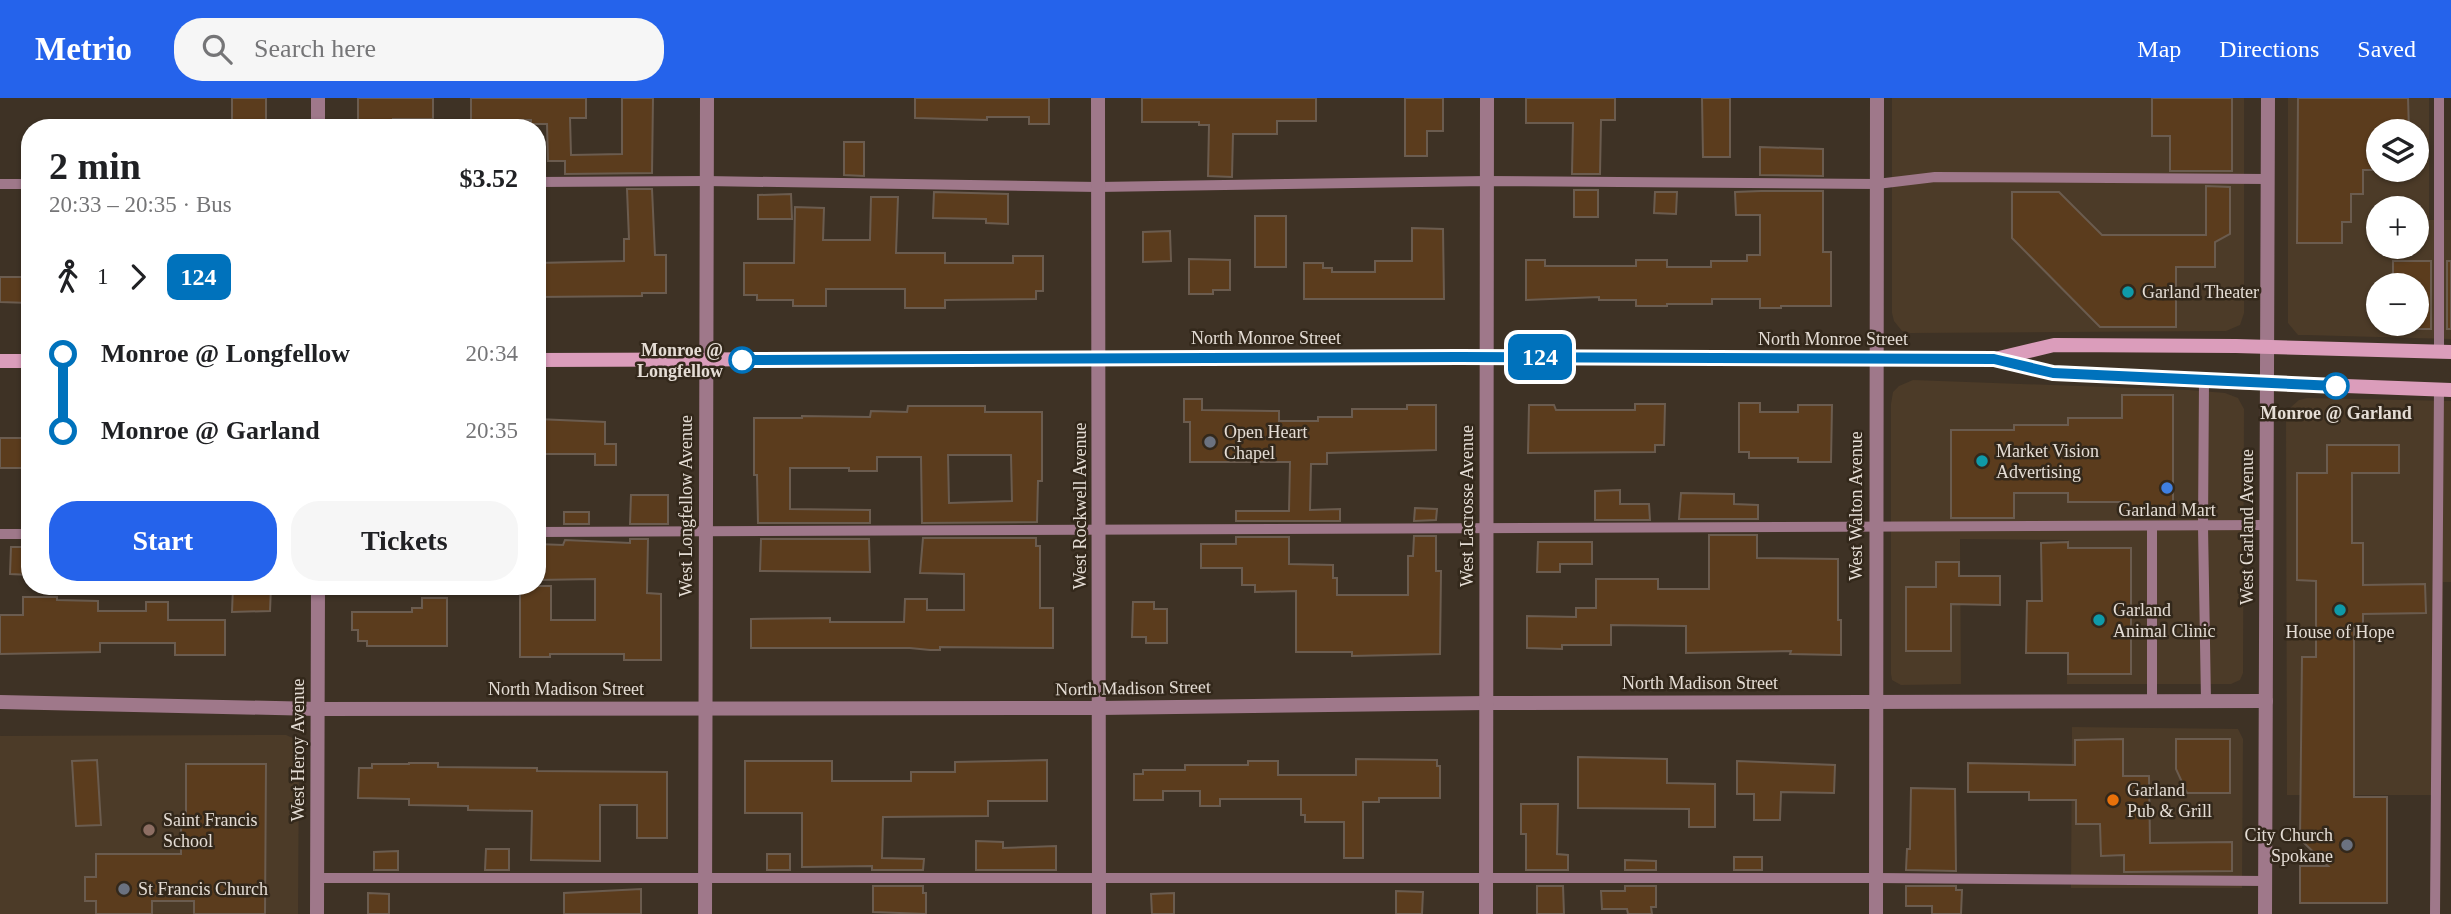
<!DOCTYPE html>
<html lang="en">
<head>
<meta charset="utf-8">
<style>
  :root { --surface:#fff; --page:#f6f6f6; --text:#202124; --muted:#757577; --accent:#2563eb }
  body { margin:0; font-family:"Times New Roman",serif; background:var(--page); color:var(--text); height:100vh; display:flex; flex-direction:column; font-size:26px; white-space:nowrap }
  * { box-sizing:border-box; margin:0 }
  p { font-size:23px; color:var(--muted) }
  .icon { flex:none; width:38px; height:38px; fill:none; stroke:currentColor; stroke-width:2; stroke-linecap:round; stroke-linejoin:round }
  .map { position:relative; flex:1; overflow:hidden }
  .sheet { position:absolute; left:21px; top:21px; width:525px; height:476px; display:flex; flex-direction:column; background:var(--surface); border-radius:28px; box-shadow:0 2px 5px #0004 }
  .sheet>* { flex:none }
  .badge { padding:0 14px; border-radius:10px; font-size:24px; line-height:46px }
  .controls { position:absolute; left:2366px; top:21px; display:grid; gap:14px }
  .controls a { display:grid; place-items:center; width:63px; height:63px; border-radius:50%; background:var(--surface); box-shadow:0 2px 5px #0004; font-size:35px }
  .map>.badge { position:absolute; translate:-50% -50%; box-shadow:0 0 0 4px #fff }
  .legs { display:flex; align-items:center; gap:10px; height:77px; padding:0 28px; font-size:23px }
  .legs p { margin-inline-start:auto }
  .head { display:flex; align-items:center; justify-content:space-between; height:119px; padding:0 28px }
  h1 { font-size:38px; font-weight:800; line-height:52px }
  .action { display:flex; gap:14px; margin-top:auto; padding:14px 28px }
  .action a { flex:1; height:80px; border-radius:28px; background:var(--accent); color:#fff; font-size:28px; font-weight:800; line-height:80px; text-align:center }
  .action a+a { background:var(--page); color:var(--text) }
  ul { padding:0 28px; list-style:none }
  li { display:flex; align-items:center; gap:24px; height:77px; font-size:26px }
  li i { display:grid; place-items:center; width:10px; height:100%; margin:0 9px; background:currentColor }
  li i::after { content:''; width:18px; height:18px; margin:-9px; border:5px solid; border-radius:50%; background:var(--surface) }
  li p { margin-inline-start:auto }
  li:first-child i { background:linear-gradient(#0000 50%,currentColor 0) }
  li:last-child i { background:linear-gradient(currentColor 50%,#0000 0) }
  header { display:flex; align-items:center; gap:42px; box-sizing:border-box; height:98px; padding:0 35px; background:var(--accent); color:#fff }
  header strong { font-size:33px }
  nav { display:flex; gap:38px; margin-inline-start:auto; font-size:24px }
  .search { width:490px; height:63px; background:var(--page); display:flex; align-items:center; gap:18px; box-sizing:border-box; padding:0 24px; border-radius:28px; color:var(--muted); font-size:26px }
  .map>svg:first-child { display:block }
  .built { fill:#4c3b28; fill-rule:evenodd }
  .building { fill:#5b3c1d; stroke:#6b5c4f; stroke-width:2; fill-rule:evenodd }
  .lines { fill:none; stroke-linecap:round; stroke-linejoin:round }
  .service { stroke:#9f788a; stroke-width:10 }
  .minor { stroke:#9f788a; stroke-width:14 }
  .tertiary { stroke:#9f788a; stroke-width:14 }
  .secondary { stroke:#db9dbb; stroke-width:14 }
  .line-1-casing { stroke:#fff; stroke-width:16 }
  .line-1 { stroke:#0072bc; stroke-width:10 }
  .culture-dot { fill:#0f9aa8; stroke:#33281b; stroke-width:2.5 }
  .stop-1-dot { fill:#fff; stroke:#0072bc; stroke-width:3.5 }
  .worship-dot { fill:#6b7280; stroke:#33281b; stroke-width:2.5 }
  .shop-dot { fill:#3f7fe0; stroke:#33281b; stroke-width:2.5 }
  .food-dot { fill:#e8710a; stroke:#33281b; stroke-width:2.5 }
  .education-dot { fill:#8d6e63; stroke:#33281b; stroke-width:2.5 }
  .labels { text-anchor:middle; stroke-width:5; stroke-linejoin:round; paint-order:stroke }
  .poi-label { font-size:18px; fill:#e5ddd5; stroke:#33281b; text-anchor:start }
  .street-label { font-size:18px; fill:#e5ddd5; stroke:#33281b }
  .stop-label { font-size:18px; font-weight:bold; fill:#e5ddd5; stroke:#33281b; text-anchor:end }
</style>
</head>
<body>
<header>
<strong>Metrio</strong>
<div class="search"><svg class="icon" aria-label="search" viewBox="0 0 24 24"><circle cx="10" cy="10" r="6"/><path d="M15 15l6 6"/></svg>Search here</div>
<nav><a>Map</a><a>Directions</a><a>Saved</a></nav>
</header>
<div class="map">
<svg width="2451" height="816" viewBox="0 0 2451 816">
  <rect width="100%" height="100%" fill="#3e3225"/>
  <g class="built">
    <polygon points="1892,0 2244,0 2244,215 2240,227 2226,233 1910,235 1902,233 1894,223 1892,215"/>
    <path d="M2288,0H2429V122H2451V241L2306,237H2298L2288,225ZM2378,33H2417V72H2378ZM2378,110H2417V149H2378ZM2378,187H2417V226H2378Z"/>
    <polygon points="1913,282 2189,292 2225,295 2238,300 2244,311 2243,575 2240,582 2231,586 2067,586 2068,442 1960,441 1961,586 1901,587 1892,582 1891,576 1891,306 1893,294 1899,288"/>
    <polygon points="2307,300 2451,303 2451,484 2443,484 2441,697 2287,697 2286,322 2290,310 2299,302"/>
    <polygon points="2072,629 2238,631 2243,641 2242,790 2071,790"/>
    <polygon points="286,637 295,641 299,648 298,816 0,816 0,638"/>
  </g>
  <g class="building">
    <rect x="232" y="0" width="34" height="23"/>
    <polygon points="358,0 433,0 433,21 393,21 393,30 358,30"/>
    <polygon points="471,0 586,0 586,20 570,20 571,57 622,56 622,0 653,0 652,75 565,76 565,63 548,63 547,26 531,26 531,22 471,22"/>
    <polygon points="915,0 1049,0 1049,26 1029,26 1029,19 987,19 987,22 915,20"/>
    <polygon points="1142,0 1316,0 1316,23 1277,23 1277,36 1233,36 1232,79 1208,78 1209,27 1199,27 1199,24 1142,24"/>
    <polygon points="1405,0 1443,0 1443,33 1427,33 1427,58 1405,58"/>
    <polygon points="1526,0 1615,0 1615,22 1601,22 1600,76 1572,76 1573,25 1526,25"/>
    <polygon points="1702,0 1730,0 1730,59 1703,59"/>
    <polygon points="2152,0 2232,0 2232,73 2170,73 2170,38 2152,38"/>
    <polygon points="2298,0 2408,0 2409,33 2378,33 2378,72 2363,72 2363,96 2351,96 2351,124 2342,124 2342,145 2297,145"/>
    <polygon points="844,44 864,44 864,78 844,77"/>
    <polygon points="1760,49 1823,51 1823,78 1760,77"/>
    <polygon points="2206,88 2230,89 2230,136 2215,144 2215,169 2176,169 2176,229 2100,229 2012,140 2012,94 2059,94 2102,137 2206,137"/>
    <polygon points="627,91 652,91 655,157 666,157 666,195 642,195 642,198 537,199 537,165 624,163 624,141 629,141"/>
    <rect x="1574" y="92" width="24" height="27"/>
    <polygon points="1761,93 1823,93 1823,154 1831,154 1831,208 1781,208 1781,210 1760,210 1760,201 1712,201 1712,206 1667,206 1667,208 1636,208 1636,202 1599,202 1599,199 1526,202 1526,162 1545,162 1545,168 1636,168 1636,162 1667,162 1667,169 1711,169 1711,163 1747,163 1747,157 1760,157 1760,117 1736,117 1735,94"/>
    <polygon points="934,94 1008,96 1008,126 986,125 986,121 933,120"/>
    <polygon points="1655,94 1677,94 1676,116 1654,115"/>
    <polygon points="791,96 792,121 758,121 758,97"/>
    <polygon points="871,99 898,99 896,155 945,155 945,165 1013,165 1013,158 1043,158 1043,193 1036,193 1036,201 945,202 945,210 905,210 905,191 826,191 826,208 793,208 793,202 757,202 757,197 744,197 744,165 794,165 795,109 824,110 823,142 870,142"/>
    <rect x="1255" y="118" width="31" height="51"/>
    <polygon points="1412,130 1443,131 1444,201 1304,201 1304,165 1323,165 1323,170 1332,170 1332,174 1375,174 1375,163 1412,163"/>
    <polygon points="1170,133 1171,163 1143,164 1143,134"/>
    <polygon points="1189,161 1230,162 1230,192 1213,192 1213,196 1189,196"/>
    <polygon points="2393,163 2431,163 2431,231 2417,231 2417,187 2393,187"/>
    <rect x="2447" y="163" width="4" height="68"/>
    <polygon points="0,179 30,179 30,205 0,204"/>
    <polygon points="2122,297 2173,297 2173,414 2122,414 2122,404 2068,404 2068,395 2014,395 2014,420 1951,420 1951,332 2014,332 2014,327 2068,327 2068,320 2122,320"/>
    <polygon points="1184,301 1202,301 1202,312 1279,313 1279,323 1318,323 1318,319 1352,319 1352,311 1407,311 1407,307 1436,307 1436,352 1327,355 1327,366 1311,366 1310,412 1340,411 1340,423 1236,423 1236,413 1289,413 1290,364 1190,364 1190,324 1184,324"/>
    <polygon points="1739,305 1760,305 1760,314 1798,314 1798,307 1832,307 1831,364 1798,364 1798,360 1749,360 1749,354 1739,354"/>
    <polygon points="1635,306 1665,306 1664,347 1655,347 1655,354 1528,355 1529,307 1554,307 1556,312 1635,312"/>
    <path d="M908,308H985V314H1042V383H1038L1037,424L922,425L921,359H877V373H849V370H790V411L870,412V425H758L757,377H754V320H802V318L870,319L871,313L907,314ZM948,357H1011L1012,403L949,405Z"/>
    <polygon points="537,321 605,324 605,346 616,346 616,367 595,367 595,356 542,356 542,354 537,354"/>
    <rect x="0" y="340" width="30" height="30"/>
    <polygon points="2327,347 2399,347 2399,375 2352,375 2352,445 2363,445 2363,487 2425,486 2426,515 2363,516 2363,528 2354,528 2354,699 2387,699 2387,805 2300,805 2300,768 2328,768 2300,741 2302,559 2316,559 2316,483 2297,482 2297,375 2327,375"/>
    <polygon points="1620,392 1620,406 1649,406 1650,422 1595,422 1595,393"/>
    <polygon points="1681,395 1734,396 1734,406 1758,407 1758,421 1679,421"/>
    <polygon points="631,397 668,397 668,426 630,426"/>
    <polygon points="1415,410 1437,411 1436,422 1414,423"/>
    <rect x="564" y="414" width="25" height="12"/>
    <polygon points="1709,437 1757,437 1757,460 1838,461 1838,522 1841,522 1841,557 1790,556 1791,553 1686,555 1686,528 1611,527 1611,547 1562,547 1562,551 1527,550 1527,518 1576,519 1576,510 1596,510 1596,481 1658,481 1658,491 1709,491"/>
    <polygon points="1414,438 1436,438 1436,473 1441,473 1440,556 1352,558 1352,554 1296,554 1296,493 1255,494 1255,487 1242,487 1242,470 1201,470 1201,446 1236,446 1236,439 1289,439 1289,466 1333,467 1333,480 1337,480 1337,497 1408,497 1408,458 1413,458"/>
    <polygon points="923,440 1036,440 1036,448 1040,448 1040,510 1053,510 1053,550 940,549 940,552 930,552 910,550 751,550 751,521 830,520 830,524 904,524 905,501 927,501 927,512 964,512 964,476 920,475"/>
    <polygon points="630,441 648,441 647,495 661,496 661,562 624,562 624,556 550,556 550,559 520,559 520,488 551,488 551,522 595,522 595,481 537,482 537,446 563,447 565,442 630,445"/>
    <polygon points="761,441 869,441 870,474 760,473"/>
    <polygon points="1538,444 1592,444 1592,466 1560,466 1560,474 1537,474"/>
    <polygon points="2068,444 2068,450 2131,450 2131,576 2068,576 2068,555 2026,555 2027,503 2042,503 2041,445"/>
    <polygon points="11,449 30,449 30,477 10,476"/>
    <polygon points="1936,464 1959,464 1959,478 2000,478 2000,507 1951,506 1951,553 1906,553 1906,489 1936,489"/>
    <polygon points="233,488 271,488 270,513 232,514"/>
    <polygon points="23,499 57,499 57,502 98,503 98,513 146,513 146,504 168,504 168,522 225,522 225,557 175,557 175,545 100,545 100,554 0,556 0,517 23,517"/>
    <polygon points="422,500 447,500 447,548 367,548 367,543 358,543 358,532 352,532 352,514 412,514 412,510 422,510"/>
    <polygon points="1133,504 1154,504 1154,511 1167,511 1167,545 1146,545 1146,539 1132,539"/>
    <polygon points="2123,641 2123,678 2149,678 2150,745 2232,744 2232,773 2124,774 2124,757 2101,758 2100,726 2076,726 2076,702 2029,702 2029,694 1968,694 1968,665 2075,667 2075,642"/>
    <polygon points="2176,641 2230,641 2230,695 2187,695 2176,671"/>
    <polygon points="1578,659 1667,661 1667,685 1715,686 1715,729 1689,729 1689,711 1578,710"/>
    <polygon points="1356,661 1437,662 1437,668 1440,668 1440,700 1379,700 1379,704 1363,704 1363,760 1344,760 1344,724 1305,724 1305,717 1301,717 1301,701 1220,701 1220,708 1200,708 1200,693 1163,693 1163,702 1134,702 1134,676 1143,676 1143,672 1185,672 1185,667 1248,667 1248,663 1278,663 1278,677 1356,677"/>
    <polygon points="97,662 101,727 76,728 72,663"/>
    <polygon points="1047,662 1047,703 988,703 988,718 883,719 882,760 924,761 923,772 872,772 872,768 802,769 802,715 745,715 745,663 832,663 832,683 911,683 911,674 955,674 955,664"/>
    <polygon points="1737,663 1835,667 1834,695 1781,694 1780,722 1754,722 1754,696 1737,696"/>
    <polygon points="409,665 438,665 438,669 537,670 537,673 667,674 667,740 637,740 637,707 600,707 600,763 531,762 532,713 468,712 468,708 409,707 409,701 358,700 359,670 372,670 372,666 409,666"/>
    <polygon points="186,666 266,666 265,816 194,816 194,803 152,803 152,816 96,816 96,803 85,803 85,779 96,779 96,756 181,756 181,727 186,727"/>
    <polygon points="1911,690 1955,691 1956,773 1906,772 1907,751 1910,751"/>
    <polygon points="1521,706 1558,706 1557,756 1568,757 1568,772 1526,772 1526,736 1521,736"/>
    <polygon points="976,743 1003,744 1003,750 1056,748 1056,772 976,772"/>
    <polygon points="486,751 509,751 509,772 485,772"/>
    <polygon points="398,753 398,772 374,772 374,754"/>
    <rect x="767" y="756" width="23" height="16"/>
    <rect x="1734" y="759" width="28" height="13"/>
    <polygon points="1625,762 1656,763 1656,772 1625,772"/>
    <polygon points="873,788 923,788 923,795 926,795 926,816 873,814"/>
    <polygon points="1537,788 1563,788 1564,816 1537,816"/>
    <polygon points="1625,788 1656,788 1656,809 1651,809 1652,816 1628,816 1627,811 1602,811 1601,793 1625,793"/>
    <polygon points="1906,788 1956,788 1956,792 1962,792 1961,816 1932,816 1932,808 1906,808"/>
    <polygon points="641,791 641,816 564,816 564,795"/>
    <polygon points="1396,793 1423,794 1422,816 1396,816"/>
    <polygon points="368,795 389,796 389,816 368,816"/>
    <polygon points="1174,795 1174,816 1152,816 1151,796"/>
  </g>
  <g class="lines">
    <g class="service">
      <polyline points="2439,0 2439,254"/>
      <polyline points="537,84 706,83 1098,89 1487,83 1877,86 1935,79 2267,81"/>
      <polyline points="0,86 30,86"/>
      <polyline points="2204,283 2203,428 2206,603"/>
      <polyline points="2152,428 2152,603"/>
      <polyline points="537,434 2266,427"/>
      <polyline points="0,436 30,436"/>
      <polyline points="318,780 1876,780 2265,783"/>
      <polyline points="2435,816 2439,291"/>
    </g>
    <g class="minor">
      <polyline points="318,0 318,30"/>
      <polyline points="1098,0 1099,816"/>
      <polyline points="0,604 318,611 1100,610 1486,605 2266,603"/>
      <polyline points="317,816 318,488"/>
      <polyline points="705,816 707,0"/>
      <polyline points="1486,816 1487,0"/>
      <polyline points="1876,816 1877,0"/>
    </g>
    <polyline class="tertiary" points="2265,816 2268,0"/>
    <g class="secondary">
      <polyline points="1999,260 2054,247 2236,248 2451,254"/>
      <polyline points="537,262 1486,259 1995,261 2053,275 2237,284 2451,292"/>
      <polyline points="0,263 30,263"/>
    </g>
  </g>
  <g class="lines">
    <defs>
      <polyline id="line-1" points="742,262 1459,259 1994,261 2053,275 2336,288"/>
    </defs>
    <use href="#line-1" class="line-1-casing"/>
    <use href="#line-1" class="line-1"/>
  </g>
  <g class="culture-dot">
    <circle cx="2128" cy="194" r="7"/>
    <circle cx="1982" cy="363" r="7"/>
    <circle cx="2340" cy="512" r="7"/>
    <circle cx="2099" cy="522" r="7"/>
  </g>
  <g class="stop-1-dot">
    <circle cx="742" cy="262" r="12"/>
    <circle cx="2336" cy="288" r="12"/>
  </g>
  <g class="worship-dot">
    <circle cx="1210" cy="344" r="7"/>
    <circle cx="2347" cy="747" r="7"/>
    <circle cx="124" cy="791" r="7"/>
  </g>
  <circle class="shop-dot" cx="2167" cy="390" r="7"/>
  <circle class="food-dot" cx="2113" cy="702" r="7"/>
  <circle class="education-dot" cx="149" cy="732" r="7"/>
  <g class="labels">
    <g class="poi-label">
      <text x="2142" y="200">Garland Theater</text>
      <text x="1224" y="340">Open Heart<tspan x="1224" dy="21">Chapel</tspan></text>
      <text x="1996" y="359">Market Vision<tspan x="1996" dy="21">Advertising</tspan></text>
      <text x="2167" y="418" text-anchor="middle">Garland Mart</text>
      <text x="2113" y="518">Garland<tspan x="2113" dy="21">Animal Clinic</tspan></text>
      <text x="2340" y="540" text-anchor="middle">House of Hope</text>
      <text x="2127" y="698">Garland<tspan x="2127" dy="21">Pub &amp; Grill</tspan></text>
      <text x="163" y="728">Saint Francis<tspan x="163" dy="21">School</tspan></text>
      <text x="2333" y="743" text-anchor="end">City Church<tspan x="2333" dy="21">Spokane</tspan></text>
      <text x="138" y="797">St Francis Church</text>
    </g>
    <g class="street-label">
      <text x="1266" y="246">North Monroe Street</text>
      <text x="1833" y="247">North Monroe Street</text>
      <text transform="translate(686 408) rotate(-90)" y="6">West Longfellow Avenue</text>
      <text transform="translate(1080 408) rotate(-90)" y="6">West Rockwell Avenue</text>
      <text transform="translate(1467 408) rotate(-90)" y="6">West Lacrosse Avenue</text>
      <text transform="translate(1856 408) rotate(-90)" y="6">West Walton Avenue</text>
      <text transform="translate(2247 429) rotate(-90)" y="6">West Garland Avenue</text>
      <text x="1700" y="591">North Madison Street</text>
      <text transform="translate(1133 590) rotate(-1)" y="6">North Madison Street</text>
      <text x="566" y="597">North Madison Street</text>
      <text transform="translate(298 652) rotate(-90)" y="6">West Heroy Avenue</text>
    </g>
    <g class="stop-label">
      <text x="723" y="258">Monroe @<tspan x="723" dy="21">Longfellow</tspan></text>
      <text x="2336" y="321" text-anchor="middle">Monroe @ Garland</text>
    </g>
  </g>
</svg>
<div class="controls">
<a><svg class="icon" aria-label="layers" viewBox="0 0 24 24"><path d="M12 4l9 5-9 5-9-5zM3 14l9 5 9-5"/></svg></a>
<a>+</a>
<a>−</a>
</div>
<b class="badge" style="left:1540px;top:259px;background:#0072bc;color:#fff">124</b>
<section class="sheet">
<div class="head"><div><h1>2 min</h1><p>20:33 – 20:35 · Bus</p></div><b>$3.52</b></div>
<div class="legs"><svg class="icon" aria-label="walk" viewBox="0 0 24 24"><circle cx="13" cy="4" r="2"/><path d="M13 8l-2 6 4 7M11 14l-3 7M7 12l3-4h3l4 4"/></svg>1<svg class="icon" aria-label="forward" viewBox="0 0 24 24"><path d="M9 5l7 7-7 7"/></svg><b class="badge" style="background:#0072bc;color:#fff">124</b></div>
<ul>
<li><i style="color:#0072bc"></i><b>Monroe @ Longfellow</b><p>20:34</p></li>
<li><i style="color:#0072bc"></i><b>Monroe @ Garland</b><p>20:35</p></li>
</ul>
<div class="action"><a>Start</a><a>Tickets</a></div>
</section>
</div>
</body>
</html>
